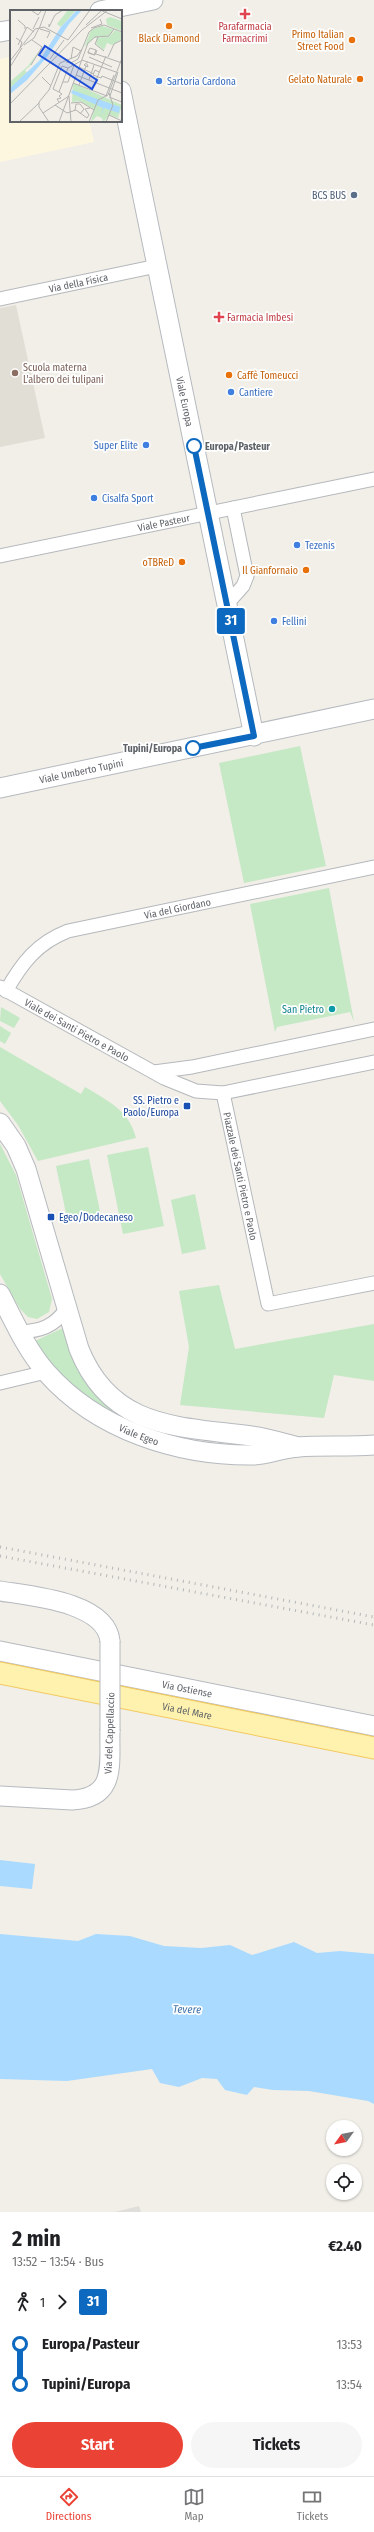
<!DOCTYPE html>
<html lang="en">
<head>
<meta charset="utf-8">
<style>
  :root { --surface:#fff; --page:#f6f6f6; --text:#202124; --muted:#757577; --line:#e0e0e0; --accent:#ea4335 }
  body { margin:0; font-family:"Fira Sans Condensed",sans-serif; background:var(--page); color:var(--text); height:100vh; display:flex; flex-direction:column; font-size:15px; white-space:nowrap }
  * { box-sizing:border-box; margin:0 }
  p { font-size:13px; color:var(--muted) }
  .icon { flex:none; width:22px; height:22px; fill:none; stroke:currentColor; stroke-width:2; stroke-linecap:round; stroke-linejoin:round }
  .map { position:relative; height:2212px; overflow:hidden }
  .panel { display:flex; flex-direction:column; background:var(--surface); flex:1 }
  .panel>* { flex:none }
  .badge { padding:0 8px; border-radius:3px; font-size:14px; line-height:26px }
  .needle { width:26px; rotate:237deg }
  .tools { position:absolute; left:326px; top:2120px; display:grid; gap:8px }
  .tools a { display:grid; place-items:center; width:36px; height:36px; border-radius:50%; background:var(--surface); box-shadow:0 1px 3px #0004; font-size:20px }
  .map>.badge { position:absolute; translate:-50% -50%; box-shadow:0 0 0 2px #fff }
  .legs { display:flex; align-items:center; gap:6px; height:44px; padding:0 12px; font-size:13px }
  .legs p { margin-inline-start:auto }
  .head { display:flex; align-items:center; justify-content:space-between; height:68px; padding:0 12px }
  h1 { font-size:22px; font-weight:700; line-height:30px }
  .cta { display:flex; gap:8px; margin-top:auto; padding:8px 12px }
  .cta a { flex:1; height:46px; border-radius:24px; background:var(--accent); color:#fff; font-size:16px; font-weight:700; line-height:46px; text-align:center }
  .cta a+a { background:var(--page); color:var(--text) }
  ul { padding:0 12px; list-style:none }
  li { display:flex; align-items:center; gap:14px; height:40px; font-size:15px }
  li i { display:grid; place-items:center; width:6px; height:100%; margin:0 5px; background:currentColor }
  li i::after { content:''; width:10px; height:10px; margin:-5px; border:3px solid; border-radius:50%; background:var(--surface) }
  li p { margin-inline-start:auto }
  li:first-child i { background:linear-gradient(#0000 50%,currentColor 0) }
  li:last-child i { background:linear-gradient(currentColor 50%,#0000 0) }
  .tab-bar { display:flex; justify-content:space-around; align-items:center; height:56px; border-top:1px solid var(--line); background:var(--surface); font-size:11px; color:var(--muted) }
  .tab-bar a { display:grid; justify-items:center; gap:2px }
  .tab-bar .on { color:var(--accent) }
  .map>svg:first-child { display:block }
  .commercial { fill:#fef7e0 }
  .industrial { fill:#e0deda }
  .education { fill:#e1ded6 }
  .green { fill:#c5e8c5 }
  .water { fill:#aadaff }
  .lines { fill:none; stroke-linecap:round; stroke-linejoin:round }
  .street-casing { stroke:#b5b8bc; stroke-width:15 }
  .secondary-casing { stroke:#b6babf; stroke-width:21 }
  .primary-casing { stroke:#f2c960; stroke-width:23 }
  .street { stroke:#fff; stroke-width:13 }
  .secondary { stroke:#fff; stroke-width:19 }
  .primary { stroke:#fff2af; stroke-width:21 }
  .rail { stroke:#b6b7b8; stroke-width:3; stroke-dasharray:1 5; stroke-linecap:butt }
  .secondary-bridge-casing { stroke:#b6babf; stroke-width:21; stroke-linecap:butt }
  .secondary-bridge { stroke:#fff; stroke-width:19 }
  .line-1-casing { stroke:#fff; stroke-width:9 }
  .line-1 { stroke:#0c69bf; stroke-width:6 }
  .health-dot { fill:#e0444e; stroke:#fff; stroke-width:1.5 }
  .food-dot { fill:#e8710a; stroke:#fff; stroke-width:1.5 }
  .shop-dot { fill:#3f7fe0; stroke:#fff; stroke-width:1.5 }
  .service-dot { fill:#5c6f8a; stroke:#fff; stroke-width:1.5 }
  .education-dot { fill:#8d6e63; stroke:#fff; stroke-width:1.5 }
  .stop-1-dot { fill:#fff; stroke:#0c69bf; stroke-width:2 }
  .culture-dot { fill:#0f9aa8; stroke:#fff; stroke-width:1.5 }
  .transit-dot { fill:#1a4fb4; stroke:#fff; stroke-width:1.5 }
  .labels { text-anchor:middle; stroke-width:3.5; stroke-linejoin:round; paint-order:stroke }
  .health-label { font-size:10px; fill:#be3a42; stroke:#fff }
  .food-label { font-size:10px; fill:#c56008; stroke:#fff; text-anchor:end }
  .shop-label { font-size:10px; fill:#366cbe; stroke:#fff; text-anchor:start }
  .service-label { font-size:10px; fill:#4e5e75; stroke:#fff; text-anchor:end }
  .street-label { font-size:10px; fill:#5f6368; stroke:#fff }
  .education-label { font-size:10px; fill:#785e54; stroke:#fff; text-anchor:start }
  .stop-label { font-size:10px; font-weight:bold; fill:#5f6368; stroke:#fff; text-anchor:start }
  .culture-label { font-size:10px; fill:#0d838f; stroke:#fff; text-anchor:end }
  .transit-label { font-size:10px; fill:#164399; stroke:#fff; text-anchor:end }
  .water-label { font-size:11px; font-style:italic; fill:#4174aa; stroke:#fff }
  .inset-road { fill:none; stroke:#b3b3b1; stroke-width:1 }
  .view { fill:#1d4ed8; fill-opacity:0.15; stroke:#1d4ed8; stroke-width:2 }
  .inset-edge { fill:none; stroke:#5f6368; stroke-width:2 }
</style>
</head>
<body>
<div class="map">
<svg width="374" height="2212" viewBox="0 0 374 2212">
  <rect width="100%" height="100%" fill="#f1efe8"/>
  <polygon class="commercial" points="11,57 11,121 89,121 94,142 0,162 0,59"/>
  <polygon class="industrial" points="139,2206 141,2212 115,2212"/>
  <polygon class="education" points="16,305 45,438 0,447 0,308"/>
  <g class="green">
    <polygon points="300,746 326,866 244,883 219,763"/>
    <polygon points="329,888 354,1022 350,1012 277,1027 275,1032 250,904"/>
    <polygon points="1,1007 20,1018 14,1028 0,1021"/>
    <polygon points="0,1026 11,1033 5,1044 0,1041"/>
    <path d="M0,1047L81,1094L85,1087C108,1101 129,1110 136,1138L38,1161L18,1125L0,1101Z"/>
    <polygon points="0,1144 16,1175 52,1299 49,1312 37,1319 28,1317 20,1309 0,1274"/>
    <polygon points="148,1147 164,1226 123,1234 107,1155"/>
    <polygon points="89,1159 101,1216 68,1223 56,1166"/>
    <polygon points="195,1194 206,1249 182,1254 171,1200"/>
    <polygon points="219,1285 235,1349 374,1324 374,1381 334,1375 324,1418 180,1405 189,1347 179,1291"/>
    <polygon points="63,1328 69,1346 132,1420 131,1424 86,1398 52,1366 35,1341"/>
  </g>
  <g class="water">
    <polygon points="0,1860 35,1864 32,1889 0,1886"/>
    <polygon points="0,1934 78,1941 96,1934 130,1936 164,1946 201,1948 230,1945 252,1955 294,1942 317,1953 340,1951 374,1954 374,2104 368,2101 309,2091 273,2090 254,2087 247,2095 225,2090 217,2079 202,2078 179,2087 160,2083 152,2069 67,2081 0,2079"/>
  </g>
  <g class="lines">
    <defs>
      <g id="street">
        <path id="s1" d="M0,299L157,266"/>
        <path id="s2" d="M0,556L374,479"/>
        <polyline points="227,604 243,586 247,576 233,508"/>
        <path id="s3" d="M0,987L164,1078L196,1091L223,1093L374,1062"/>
        <path id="s4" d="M6,991C22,963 37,943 68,931L374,867"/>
        <polyline points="154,1072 192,1067 374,1029"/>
        <path id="s5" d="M223,1093L268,1304L374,1283"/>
        <path d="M19,1332C40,1331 54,1327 66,1309"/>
        <polyline points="0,1383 46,1372"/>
      </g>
      <g id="secondary">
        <polyline points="100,11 153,0"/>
        <polyline points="0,32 11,30"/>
        <path id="s6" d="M121,91L254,736"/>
        <path id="s7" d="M0,788L374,709"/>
        <path d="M0,1123L16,1146L26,1169L79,1349C111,1429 177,1426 251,1436C267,1438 282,1443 298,1447"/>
        <path id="s8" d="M0,1294C14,1321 26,1349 46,1372C97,1430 178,1456 254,1455C269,1454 283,1448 298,1447C323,1445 349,1447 374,1445"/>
        <path d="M0,1591C31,1596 106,1602 110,1641"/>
        <path id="s9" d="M0,1651L374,1726"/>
        <path d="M0,1796L72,1800C117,1798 109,1764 110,1731"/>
      </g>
      <g id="primary">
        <path id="s10" d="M0,1673L374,1748"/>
      </g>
    </defs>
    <use href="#street" class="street-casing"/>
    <use href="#secondary" class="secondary-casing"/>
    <use href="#primary" class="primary-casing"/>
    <use href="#street" class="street"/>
    <use href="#secondary" class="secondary"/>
    <use href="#primary" class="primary"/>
    <g class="rail">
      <polyline points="0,1547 374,1617"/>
      <polyline points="0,1556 374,1625"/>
    </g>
    <defs>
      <polyline id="secondary-bridge" points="110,1731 110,1641"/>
    </defs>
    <use href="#secondary-bridge" class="secondary-bridge-casing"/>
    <use href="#secondary-bridge" class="secondary-bridge"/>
  </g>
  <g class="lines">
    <defs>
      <polyline id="line-1" points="193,748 254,736 194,446"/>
    </defs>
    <use href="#line-1" class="line-1-casing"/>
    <use href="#line-1" class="line-1"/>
  </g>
  <g class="health-dot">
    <path d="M243 8h4v4h4v4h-4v4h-4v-4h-4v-4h4z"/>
    <path d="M217 311h4v4h4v4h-4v4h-4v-4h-4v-4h4z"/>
  </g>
  <g class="food-dot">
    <circle cx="169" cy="26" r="4"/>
    <circle cx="352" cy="40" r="4"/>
    <circle cx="360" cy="79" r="4"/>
    <circle cx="229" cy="375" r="4"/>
    <circle cx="182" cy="562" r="4"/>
    <circle cx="306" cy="570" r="4"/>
  </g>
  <g class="shop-dot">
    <circle cx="159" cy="81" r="4"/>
    <circle cx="231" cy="392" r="4"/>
    <circle cx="146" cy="445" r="4"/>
    <circle cx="94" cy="498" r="4"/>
    <circle cx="297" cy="545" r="4"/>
    <circle cx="274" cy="621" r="4"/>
  </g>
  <circle class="service-dot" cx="354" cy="195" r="4"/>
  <circle class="education-dot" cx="15" cy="373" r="4"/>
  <g class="stop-1-dot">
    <circle cx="194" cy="446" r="7"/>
    <circle cx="193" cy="748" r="7"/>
  </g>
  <circle class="culture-dot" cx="332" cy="1009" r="4"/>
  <g class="transit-dot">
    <rect x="183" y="1102" width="8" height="8" rx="2"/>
    <rect x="47" y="1213" width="8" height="8" rx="2"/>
  </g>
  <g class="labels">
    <g class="health-label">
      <text x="245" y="30">Parafarmacia<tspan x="245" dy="12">Farmacrimi</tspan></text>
      <text x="227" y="321" text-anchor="start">Farmacia Imbesi</text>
    </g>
    <g class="food-label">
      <text x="344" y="38">Primo Italian<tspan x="344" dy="12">Street Food</tspan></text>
      <text x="169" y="42" text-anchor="middle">Black Diamond</text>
      <text x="352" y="83">Gelato Naturale</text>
      <text x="237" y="379" text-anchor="start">Caffè Tomeucci</text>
      <text x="174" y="566">oTBReD</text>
      <text x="298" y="574">Il Gianfornaio</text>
    </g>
    <g class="shop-label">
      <text x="167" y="85">Sartoria Cardona</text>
      <text x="239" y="396">Cantiere</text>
      <text x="138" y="449" text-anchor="end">Super Elite</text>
      <text x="102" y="502">Cisalfa Sport</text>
      <text x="305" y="549">Tezenis</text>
      <text x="282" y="625">Fellini</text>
    </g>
    <g class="service-label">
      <text x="346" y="199">BCS BUS</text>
    </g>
    <g class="street-label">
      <text dy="4" stroke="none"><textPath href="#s1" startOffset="80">Via della Fisica</textPath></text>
      <text dy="4" stroke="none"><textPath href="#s6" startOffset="317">Viale Europa</textPath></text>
      <text dy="4" stroke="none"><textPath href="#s2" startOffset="167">Viale Pasteur</textPath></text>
      <text dy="4" stroke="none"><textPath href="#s7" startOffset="83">Viale Umberto Tupini</textPath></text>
      <text dy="4" stroke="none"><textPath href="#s4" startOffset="200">Via del Giordano</textPath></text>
      <text dy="4" stroke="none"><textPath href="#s3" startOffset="88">Viale dei Santi Pietro e Paolo</textPath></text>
      <text dy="4" stroke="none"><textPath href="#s5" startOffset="85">Piazzale dei Santi Pietro e Paolo</textPath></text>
      <text dy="4" stroke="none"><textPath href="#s8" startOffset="204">Viale Egeo</textPath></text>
      <text dy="4" stroke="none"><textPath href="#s9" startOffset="191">Via Ostiense</textPath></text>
      <text dy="4" stroke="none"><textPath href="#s10" startOffset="191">Via del Mare</textPath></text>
      <text transform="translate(109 1733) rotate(-88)" y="4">Via del Cappellaccio</text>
    </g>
    <g class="education-label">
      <text x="23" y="371">Scuola materna<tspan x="23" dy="12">L'albero dei tulipani</tspan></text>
    </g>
    <g class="stop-label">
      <text x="205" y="450">Europa/Pasteur</text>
      <text x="182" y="752" text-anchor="end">Tupini/Europa</text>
    </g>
    <g class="culture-label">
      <text x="324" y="1013">San Pietro</text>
    </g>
    <g class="transit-label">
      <text x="179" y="1104">SS. Pietro e<tspan x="179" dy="12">Paolo/Europa</tspan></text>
      <text x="59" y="1221" text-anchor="start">Egeo/Dodecaneso</text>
    </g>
    <g class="water-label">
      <text transform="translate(187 2009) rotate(1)" y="4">Tevere</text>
    </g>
  </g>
  <g transform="translate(10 10)">
    <rect width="112" height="112" fill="#f1efe8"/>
    <path d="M58,0H66L51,17L47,14ZM100,7L112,11V21L97,15L96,9ZM92,16L103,19L100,25L84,28L74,37L81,20ZM105,20L112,23V29L102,35L97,33L94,40L86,34L87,28L100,26ZM28,42L20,56L15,60L17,63L0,78V72L18,56ZM63,73L112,95L108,108L100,105L93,112L92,108L87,106L81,112L84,99L70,91L62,92Z" fill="#c5e8c5"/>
    <path d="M67,0H72L59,14L37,47L17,70L0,84V78L29,51L51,17ZM62,80L110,97L109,103L94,98L91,106L93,98L61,83Z" fill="#aadaff"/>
    <path class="inset-road" d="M21,0L28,5L31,1M90,0L112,9M8,10L15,16V19M39,14V17L45,5L53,0M76,15L92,0M81,18L92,14L90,9M23,19L29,7M29,19L36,0M30,19L40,22L37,28M88,27L85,34L94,41M6,28L12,32L10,38M8,35L17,17L24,22M14,35L24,28L29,18M78,42L84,45L86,40L80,38L78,42V43L85,45L87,40M86,44L112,53M79,47L102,57M98,47L104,34L112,30M40,49L54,30M61,49L63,37L71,41M72,50L106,62M0,51L25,19L34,17L58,30L80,0M56,52L61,53L68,49L79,22L84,18L94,15L112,22M77,54L78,57L74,55L78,52M21,55L32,37L22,30M0,57L12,38M69,57L84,64M89,62L85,60L83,65L91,68L92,66M66,65L112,83M92,66L112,74M32,67L41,76M79,70L84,55M53,72H58L64,55M63,73L97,86M69,75L76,56M82,80L96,46M49,82L58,58L71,51M49,82L43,79L52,56L58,58M59,86L61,112M96,86L104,65M100,86L108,62M99,87L112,92M49,92L47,89L51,88L49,86L52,84L49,82M61,93L71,92L84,100M0,94L72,20L98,0M45,95L57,103L66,100L77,108L79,105L75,99L80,98M65,100L66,94H70L74,99L70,104M33,103L59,86M99,105L112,111M9,112L29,93M39,112L29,97V92L39,80L50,53L67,46L72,39M49,112L78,33L85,27L99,26L104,19M79,112L88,90L98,85L112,48M96,112L103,95L99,83"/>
    <path class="view" d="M35,36L87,70L82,79L29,45Z"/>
    <rect width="112" height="112" class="inset-edge"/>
  </g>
</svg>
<div class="tools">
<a><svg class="needle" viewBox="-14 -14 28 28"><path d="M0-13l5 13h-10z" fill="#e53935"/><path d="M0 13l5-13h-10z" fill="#757577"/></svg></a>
<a><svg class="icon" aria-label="locate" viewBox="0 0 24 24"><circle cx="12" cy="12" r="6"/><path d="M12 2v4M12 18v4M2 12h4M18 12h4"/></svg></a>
</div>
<b class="badge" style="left:231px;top:621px;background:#0c69bf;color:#fff">31</b>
</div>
<section class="panel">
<div class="head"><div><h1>2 min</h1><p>13:52 – 13:54 · Bus</p></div><b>€2.40</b></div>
<div class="legs"><svg class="icon" aria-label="walk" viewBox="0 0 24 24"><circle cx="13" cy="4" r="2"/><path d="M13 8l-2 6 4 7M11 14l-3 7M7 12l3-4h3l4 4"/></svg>1<svg class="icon" aria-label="forward" viewBox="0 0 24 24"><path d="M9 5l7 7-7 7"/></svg><b class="badge" style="background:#0c69bf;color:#fff">31</b></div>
<ul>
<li><i style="color:#0c69bf"></i><b>Europa/Pasteur</b><p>13:53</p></li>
<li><i style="color:#0c69bf"></i><b>Tupini/Europa</b><p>13:54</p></li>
</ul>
<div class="cta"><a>Start</a><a>Tickets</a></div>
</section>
<nav class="tab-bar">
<a class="on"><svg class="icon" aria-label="directions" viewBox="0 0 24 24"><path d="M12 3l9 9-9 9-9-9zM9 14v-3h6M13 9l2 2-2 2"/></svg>Directions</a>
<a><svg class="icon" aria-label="map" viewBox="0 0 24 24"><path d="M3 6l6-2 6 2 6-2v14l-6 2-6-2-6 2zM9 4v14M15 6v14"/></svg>Map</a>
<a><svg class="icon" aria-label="tickets" viewBox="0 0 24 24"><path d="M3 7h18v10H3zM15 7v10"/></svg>Tickets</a>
</nav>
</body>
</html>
